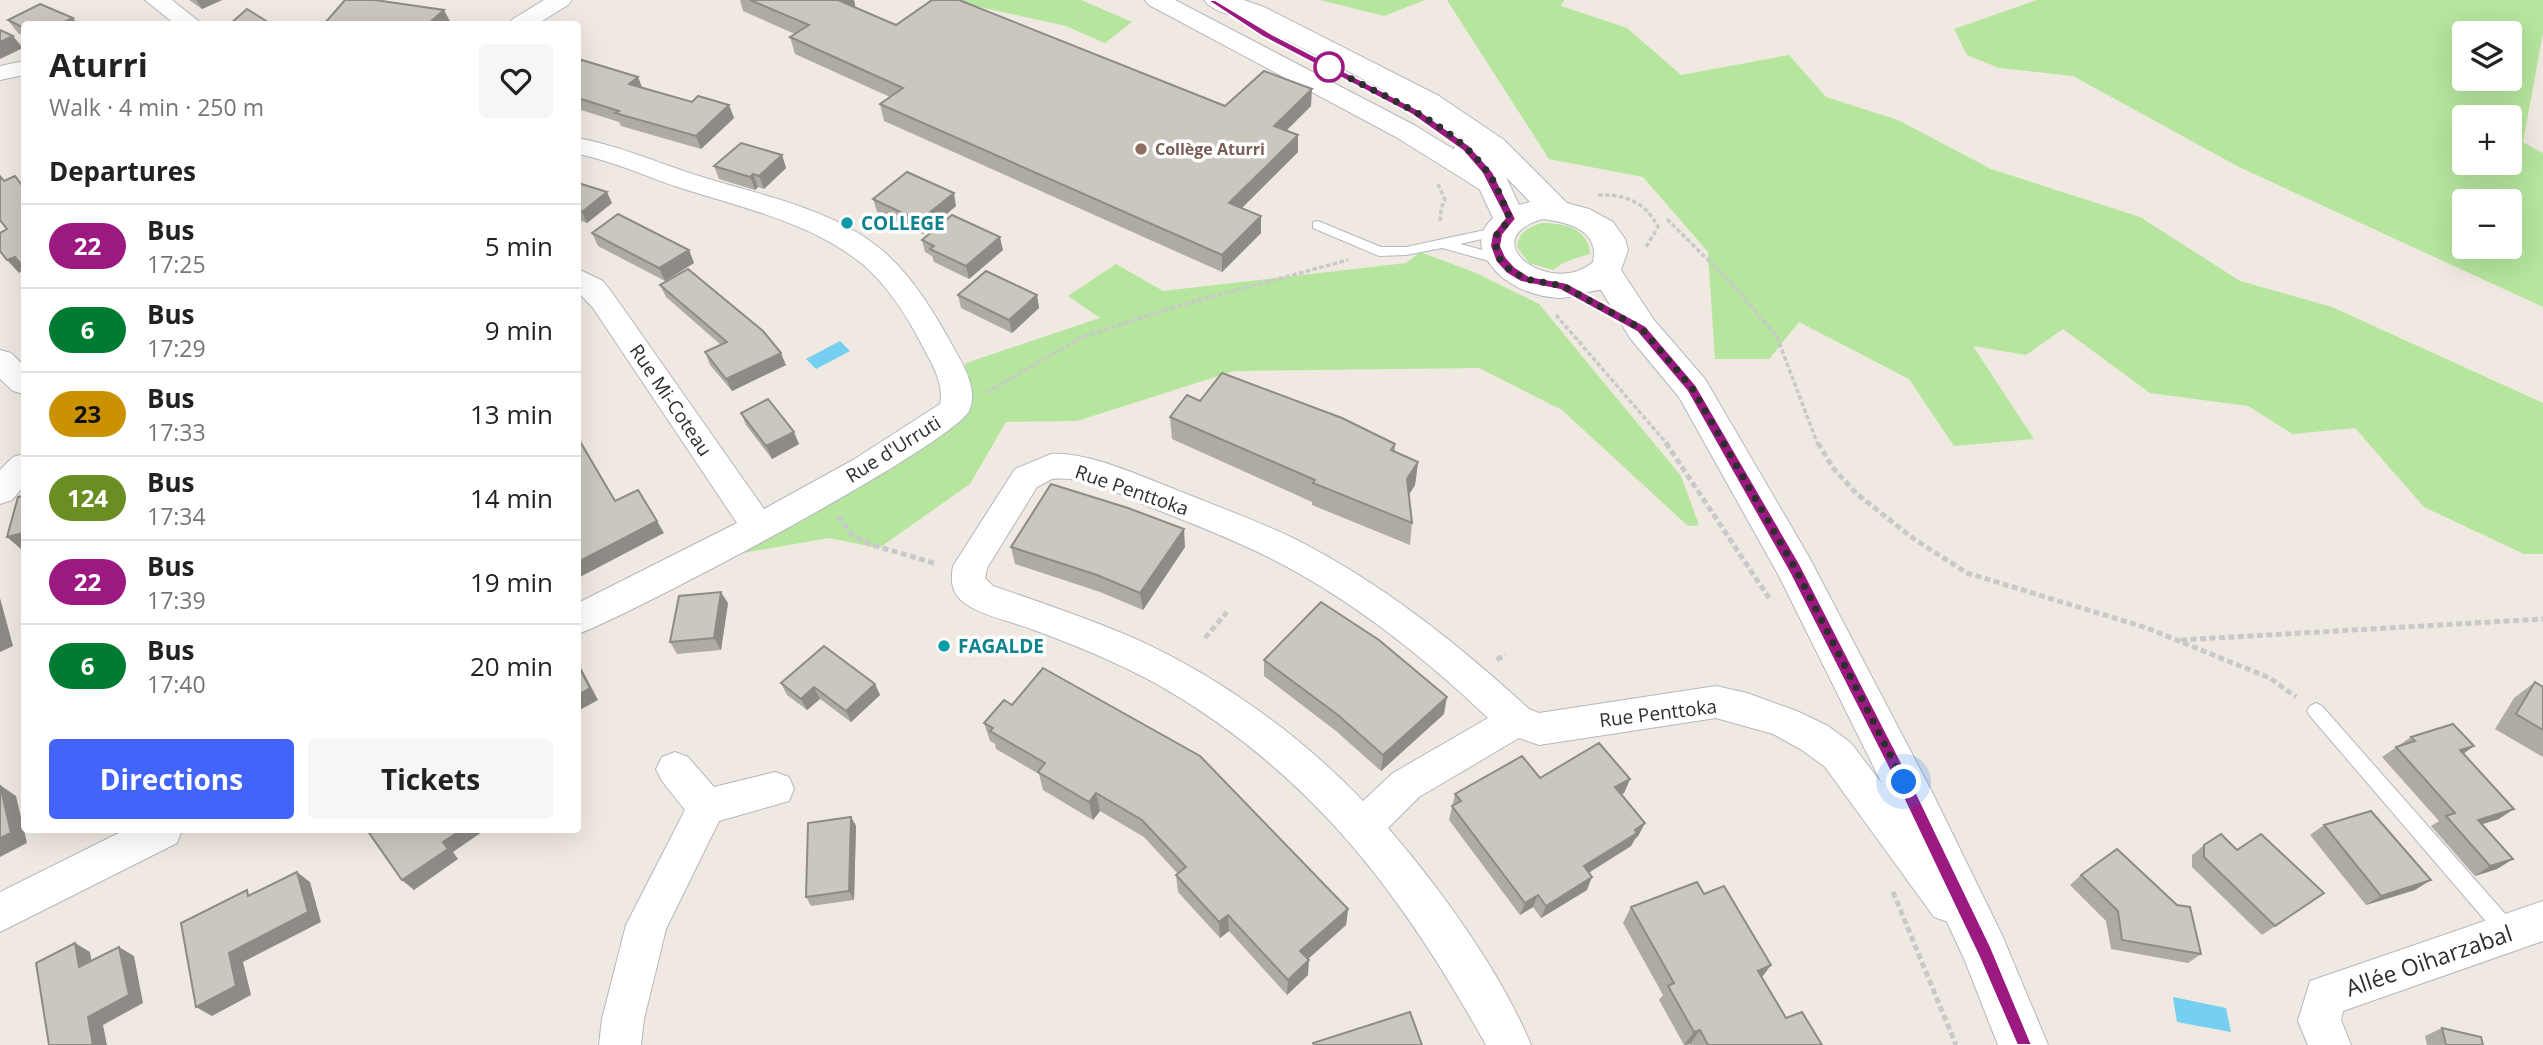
<!DOCTYPE html>
<html lang="en">
<head>
<meta charset="utf-8">
<style>
  :root { --surface:#fff; --page:#f6f6f6; --text:#222; --muted:#767676; --line:#e0e0e0; --accent:#4264fb }
  body { margin:0; font-family:"Open Sans",sans-serif; background:var(--page); color:var(--text); height:100vh; display:flex; flex-direction:column; font-size:26px; white-space:nowrap }
  * { box-sizing:border-box; margin:0 }
  p { font-size:23px; color:var(--muted) }
  .icon { flex:none; width:38px; height:38px; fill:none; stroke:currentColor; stroke-width:2; stroke-linecap:round; stroke-linejoin:round }
  .map { position:relative; flex:1; overflow:hidden }
  .details { position:absolute; left:21px; top:21px; width:560px; height:812px; display:flex; flex-direction:column; background:var(--surface); border-radius:7px; box-shadow:0 7px 28px #0002 }
  .details>* { flex:none }
  .badge { padding:0 14px; border-radius:23px; font-size:24px; line-height:46px }
  .fabs { position:absolute; left:2452px; top:21px; display:grid; gap:14px }
  .fabs a { display:grid; place-items:center; width:70px; height:70px; border-radius:7px; background:var(--surface); box-shadow:0 7px 28px #0002; font-size:35px }
  .you { position:absolute; width:35px; height:35px; margin:-18px; border:5px solid #fff; border-radius:50%; background:#1a73e8; box-shadow:0 0 0 10px #1a73e833 }
  .map>.badge { position:absolute; translate:-50% -50%; box-shadow:0 0 0 4px #fff }
  h2 { padding:0 28px; font-size:26px; line-height:63px }
  .round { display:grid; place-items:center; flex:none; width:74px; height:74px; border-radius:7px; background:var(--page) }
  .overview { display:flex; align-items:center; justify-content:space-between; height:119px; padding:0 28px }
  h1 { font-size:33px; font-weight:700; line-height:52px }
  .action { display:flex; gap:14px; margin-top:auto; padding:14px 28px }
  .action a { flex:1; height:80px; border-radius:7px; background:var(--accent); color:#fff; font-size:28px; font-weight:700; line-height:80px; text-align:center }
  .action a+a { background:var(--page); color:var(--text) }
  ul { padding:0; list-style:none }
  li { display:flex; align-items:center; gap:21px; height:84px; padding:0 28px; border-top:2px solid var(--line) }
  li div { flex:1 }
  li b { display:block; font-size:26px }
  li em { font-style:normal }
  li .badge { min-width:77px; font-weight:700; text-align:center }
  .map>svg:first-child { display:block }
  .green { fill:#b6e59e; fill-rule:evenodd }
  .water { fill:#75cff0 }
  .lines { fill:none; stroke-linecap:round; stroke-linejoin:round }
  .service-casing { stroke:#b4b7c1; stroke-width:2 }
  .minor-casing { stroke:#b4b7c1; stroke-width:2 }
  .secondary-casing { stroke:#b4b7c1; stroke-width:2 }
  .path-far1 { stroke:#c9c9c9; stroke-width:3.5; stroke-dasharray:4.5 2.5; stroke-linecap:butt }
  .path { stroke:#c9c9c9; stroke-width:5; stroke-dasharray:6 3.5; stroke-linecap:butt }
  .service { fill:#fff; fill-rule:evenodd }
  .minor { fill:#fff; fill-rule:evenodd }
  .secondary { fill:#fff; fill-rule:evenodd }
  .wall { fill:#afaba4 }
  .shaded-wall { fill:#8e8b86 }
  .building { fill:#cbc7bf; stroke:#8e8b86; stroke-width:2 }
  .line { fill:#9c1981; stroke:#fff; stroke-width:2 }
  .walk { stroke:#2e2e2e; stroke-width:7; stroke-dasharray:0 12.6 }
  .stop-dot { fill:#fff; stroke:#9c1981; stroke-width:3.5 }
  .education-dot { fill:#8d6e63; stroke:#fff; stroke-width:2.5 }
  .culture-dot { fill:#0f9aa8; stroke:#fff; stroke-width:2.5 }
  .labels { text-anchor:middle; stroke-width:7; stroke-linejoin:round; paint-order:stroke }
  .far-education-label { font-size:16px; font-weight:bold; fill:#785e54; stroke:#fff; text-anchor:start }
  .culture-label { font-size:19px; font-weight:bold; fill:#0d838f; stroke:#fff; text-anchor:start }
  .street-label { font-size:19px; fill:#2e2e2e; stroke:#fff }
  .near-street-label { font-size:23px; fill:#2e2e2e; stroke:#fff }
</style>
</head>
<body>
<div class="map">
<svg width="2543" height="1045" viewBox="0 0 2543 1045">
  <rect width="100%" height="100%" fill="#efe9e1"/>
  <g class="green">
    <polygon points="947,0 1081,0 1132,22 1105,43 1066,26"/>
    <polygon points="1320,0 1425,0 1384,16"/>
    <polygon points="1447,0 1564,0 1561,6 1627,28 1681,75 1789,55 1826,97 1898,120 1991,169 2140,217 2240,281 2332,307 2543,403 2543,554 2524,554 2424,507 2355,428 2293,434 2248,406 2150,393 2063,329 2026,355 1973,346 2034,439 1954,446 1909,379 1799,322 1769,359 1715,359 1708,252 1643,177 1549,159"/>
    <path d="M2037,0H2543V33L2523,142L2543,153V307L2239,167L2073,76L1999,68L1967,55L1954,29ZM2464,33H2510V79H2464ZM2464,117H2510V163H2464ZM2510,201V247H2464V201Z"/>
    <path d="M1542,223C1563,223 1589,228 1590,254C1578,257 1562,262 1553,270L1529,263L1517,247C1519,232 1528,227 1542,223Z"/>
    <polygon points="1420,252 1474,272 1539,304 1681,476 1699,525 1688,526 1562,410 1479,368 1234,371 1077,421 1006,422 970,484 879,548 829,538 720,557 937,430 966,363 1100,318 1068,296 1116,264 1163,291 1406,263"/>
  </g>
  <g class="water">
    <polygon points="840,341 850,351 816,369 806,359"/>
    <polygon points="2173,997 2226,1008 2231,1032 2177,1022"/>
  </g>
  <g class="lines">
    <defs>
      <g id="service">
        <polygon points="1318,221 1381,247 1406,247 1499,227 1506,231 1504,234 1460,244 1505,256 1507,259 1500,264 1442,248 1406,255 1379,256 1313,228 1313,222"/>
        <polygon points="2316,703 2322,706 2515,925 2518,932 2515,939 2508,941 2501,939 2310,716 2307,711 2310,706"/>
      </g>
      <g id="minor">
        <polygon points="145,0 172,0 202,24 175,24"/>
        <polygon points="544,0 572,0 568,5 537,24 509,24 513,19"/>
        <polygon points="1145,0 1175,0 1414,125 1504,180 1507,186 1504,192 1494,195 1484,192 1396,137 1149,5"/>
        <polygon points="24,61 24,75 0,80 0,66"/>
        <path d="M578,138C620,146 658,163 699,176C760,195 834,209 883,251C912,276 934,312 952,345C962,363 978,387 970,409C958,443 628,616 578,634V603L737,523L593,308L578,292V269L603,281L613,294L764,509L853,460L940,404C944,385 933,365 924,349C909,319 887,284 861,263C812,223 743,208 684,189C649,178 614,161 578,154Z"/>
        <polygon points="0,350 11,353 24,366 24,394 13,391 0,379"/>
        <polygon points="24,454 24,486 12,500 0,504 0,470 13,457"/>
        <path d="M1051,454C1083,451 1134,473 1164,485C1208,503 1254,519 1297,540C1383,584 1458,644 1529,709L1539,713L1716,686L1747,693L1799,712L1828,726L1851,743L1962,889L1968,903L1962,917L1948,922L1934,917L1825,767L1802,750L1773,734L1716,718L1539,745L1519,738L1419,797L1388,828C1440,888 1501,972 1531,1045H1486C1401,892 1310,771 1155,683C1116,662 1075,645 1034,630C1013,622 987,617 969,606C952,596 950,583 953,566L1015,469ZM1052,479C1085,475 1123,496 1153,508C1193,524 1232,539 1270,558C1351,599 1423,656 1488,718L1393,773L1363,801C1300,735 1221,678 1138,640C1091,619 1042,603 993,586L985,578L987,568L1037,487Z"/>
        <polygon points="675,752 688,757 714,787 775,772 789,777 794,789 789,801 719,821 666,929 644,1019 641,1045 599,1045 602,1019 626,925 685,810 662,781 656,769 662,757"/>
        <polygon points="125,830 182,830 177,843 0,932 0,892"/>
        <polygon points="2543,901 2543,941 2343,1011 2341,1020 2351,1045 2308,1045 2298,1021 2310,981"/>
      </g>
      <path id="secondary" d="M1204,0H1244L1264,7L1439,96L1504,140L1567,203L1589,209L1613,222L1625,239L1628,250L1621,270L1654,320L1705,379L1809,557L1932,792L2002,935L2048,1045H1998L1965,961L1900,820L1779,576L1679,397L1630,338L1601,290C1589,290 1573,298 1559,298C1527,296 1496,281 1483,252C1478,239 1484,226 1493,218L1473,175L1453,150L1457,143L1465,141C1399,94 1325,60 1252,23C1238,16 1213,13 1204,0ZM1506,177L1530,202L1519,205ZM1542,219C1568,222 1600,230 1593,262C1552,298 1472,241 1542,219Z"/>
    </defs>
    <use href="#service" class="service-casing"/>
    <use href="#minor" class="minor-casing"/>
    <use href="#secondary" class="secondary-casing"/>
    <g class="path-far1">
      <polyline points="1438,184 1445,200 1441,208 1440,223"/>
      <path d="M1598,195C1626,194 1645,202 1658,227L1645,249"/>
      <polyline points="1667,219 1732,284 1777,337 1818,445"/>
      <polyline points="1556,315 1668,445"/>
      <polyline points="987,392 1082,337 1174,307 1348,260"/>
    </g>
    <g class="path">
      <polyline points="1666,443 1769,598"/>
      <polyline points="1818,443 1833,468 1857,494 1914,539 1967,573 2147,628 2270,678 2296,697"/>
      <polyline points="838,516 852,535 869,544 937,564"/>
      <polyline points="1205,638 1227,612"/>
      <polyline points="2181,640 2543,619"/>
      <polyline points="1497,660 1505,654"/>
      <polyline points="1893,892 1956,1045"/>
    </g>
    <use href="#service" class="service"/>
    <use href="#minor" class="minor"/>
    <use href="#secondary" class="secondary"/>
  </g>
  <g class="wall">
    <polygon points="189,0 222,0 202,9"/>
    <polygon points="740,0 854,0 855,7 896,25 1225,106 1311,106 1286,130 1298,135 1298,152 1241,208 1261,216 1261,233 1222,272 884,121 880,104 890,97 795,54 790,37 795,34 743,11"/>
    <polygon points="8,20 24,24 24,36 18,33"/>
    <polygon points="578,64 638,77 642,88 692,102 729,105 734,118 701,149 621,126 619,122 578,109"/>
    <polygon points="782,155 786,168 764,189 758,187 755,190 719,179 714,166"/>
    <polygon points="578,183 612,203 587,223 578,220"/>
    <polygon points="873,199 956,206 923,234 877,212"/>
    <polygon points="592,233 689,250 694,263 665,281 598,246"/>
    <polygon points="922,240 1003,250 969,279 934,262 932,256 925,252"/>
    <polygon points="660,285 786,365 732,391 710,365 705,352 721,345 666,297"/>
    <polygon points="958,295 1037,295 1039,308 1012,333 961,308"/>
    <polygon points="1200,401 1395,444 1395,452 1418,462 1415,485 1409,494 1412,523 1410,545 1312,505 1312,502 1172,439 1170,417"/>
    <polygon points="741,413 799,444 772,459 746,425"/>
    <polygon points="1011,547 1185,547 1143,610 1100,592 1015,564"/>
    <polygon points="728,603 721,650 677,654 670,642"/>
    <polygon points="1264,660 1444,714 1381,771 1336,731 1264,676"/>
    <polygon points="2535,682 2543,687 2543,757 2495,729 2514,698"/>
    <polygon points="781,683 875,684 880,695 851,722 820,699 807,710 787,695"/>
    <polygon points="984,723 1348,909 1346,925 1308,959 1308,975 1287,995 1229,931 1220,938 1178,892 1176,875 1178,874 1144,837 1100,811 1093,820 1043,790 1039,774 996,749 995,744 990,741"/>
    <polygon points="2411,737 2463,754 2499,819 2482,824 2513,859 2497,869 2475,876 2431,826 2439,821 2382,757"/>
    <polygon points="1540,778 1630,779 1624,793 1621,794 1645,823 1638,836 1635,839 1631,846 1589,873 1587,890 1541,918 1533,907 1520,915 1449,820 1455,794"/>
    <polygon points="851,817 856,826 854,900 811,906 806,897"/>
    <polygon points="2324,825 2415,890 2366,905 2310,835"/>
    <polygon points="2204,845 2237,850 2324,893 2262,935 2192,867 2192,855"/>
    <polygon points="2081,875 2201,954 2188,963 2111,949 2106,921 2070,885"/>
    <polygon points="1704,894 1762,978 1786,1018 1822,1045 1690,1045 1690,1044 1684,1045 1659,1000 1663,995 1623,923 1631,907"/>
    <polygon points="2442,1028 2483,1045 2427,1045 2425,1036"/>
  </g>
  <g class="shaded-wall">
    <polygon points="196,0 222,0 202,9"/>
    <polygon points="842,0 854,0 856,10 840,1"/>
    <polygon points="444,10 451,23 449,24 428,24"/>
    <polygon points="73,18 78,24 60,24"/>
    <polygon points="13,36 23,48 0,59 0,42"/>
    <polygon points="638,77 643,90 629,84"/>
    <polygon points="1312,89 1311,106 1274,143 1274,126"/>
    <polygon points="729,105 734,118 701,149 696,136"/>
    <polygon points="1298,135 1298,152 1230,220 1229,203"/>
    <polygon points="782,155 786,168 764,189 759,176"/>
    <polygon points="753,174 758,187 755,190 750,177"/>
    <polygon points="607,192 612,203 587,223 582,212"/>
    <polygon points="954,193 956,206 923,234 919,221"/>
    <polygon points="1261,216 1261,233 1222,272 1222,255"/>
    <polygon points="1000,237 1003,250 969,279 966,266"/>
    <polygon points="689,250 694,263 665,281 659,268"/>
    <polygon points="15,257 24,267 24,270 19,273 7,260"/>
    <polygon points="1037,295 1039,308 1012,333 1009,320"/>
    <polygon points="781,353 786,365 732,391 726,379"/>
    <polygon points="794,432 799,444 772,459 766,446"/>
    <polygon points="1418,462 1415,485 1405,501 1407,479"/>
    <polygon points="657,521 664,533 578,578 578,562"/>
    <polygon points="1184,529 1185,547 1143,610 1140,593"/>
    <polygon points="24,533 24,548 21,549 7,537"/>
    <polygon points="721,592 728,603 721,650 714,638"/>
    <polygon points="0,598 13,646 0,652"/>
    <polygon points="578,662 598,700 578,711"/>
    <polygon points="875,684 880,695 851,722 846,711"/>
    <polygon points="814,687 820,699 807,710 801,699"/>
    <polygon points="1447,697 1444,714 1381,771 1383,755"/>
    <polygon points="2474,746 2459,757 2460,750"/>
    <polygon points="1630,779 1624,793 1609,801 1615,787"/>
    <polygon points="0,785 16,796 27,843 0,857"/>
    <polygon points="1096,793 1100,811 1093,820 1089,802"/>
    <polygon points="2514,809 2499,819 2463,830 2478,820"/>
    <polygon points="851,817 856,826 854,900 849,891"/>
    <polygon points="1645,823 1638,836 1635,839 1631,846 1578,879 1584,866"/>
    <polygon points="461,830 480,830 482,832 453,852 458,859 414,890 402,880 443,842"/>
    <polygon points="2513,859 2497,869 2475,876 2490,866"/>
    <polygon points="297,872 310,882 321,922 243,962 251,995 212,1016 196,1007 229,953"/>
    <polygon points="1592,877 1587,890 1541,918 1546,906"/>
    <polygon points="2431,880 2415,890 2366,905 2381,896"/>
    <polygon points="1538,895 1533,907 1520,915 1525,903"/>
    <polygon points="1348,909 1346,925 1299,967 1300,951"/>
    <polygon points="1228,915 1229,931 1220,938 1219,922"/>
    <polygon points="75,943 90,952 94,976 79,967"/>
    <polygon points="119,947 134,956 143,1003 103,1025 107,1045 93,1045 88,1017"/>
    <polygon points="1309,960 1308,975 1287,995 1288,980"/>
    <polygon points="1771,965 1760,980 1758,971"/>
    <polygon points="1700,1030 1690,1044 1684,1045 1694,1032"/>
  </g>
  <g class="building">
    <polygon points="345,0 375,0 444,10 428,24 324,24"/>
    <polygon points="750,0 842,0 840,1 896,25 932,0 959,0 1225,106 1264,71 1312,89 1274,126 1298,135 1229,203 1261,216 1222,255 880,104 903,88 790,37 809,25"/>
    <polygon points="40,4 73,18 60,24 24,24 24,28 8,20"/>
    <polygon points="247,9 271,24 230,24"/>
    <polygon points="0,30 13,36 0,42"/>
    <polygon points="582,60 638,77 629,84 692,102 698,96 729,105 696,136 615,113 619,111 578,98 578,64"/>
    <polygon points="741,143 782,155 759,176 753,174 750,177 714,166"/>
    <polygon points="907,172 954,193 919,221 873,199"/>
    <polygon points="0,176 4,181 15,176 24,188 24,268 15,257 7,260 0,251 0,233 7,229 0,220"/>
    <polygon points="578,183 607,192 582,212 578,210"/>
    <polygon points="618,214 689,250 659,268 592,233"/>
    <polygon points="952,215 1000,237 966,266 930,249 934,246 922,240"/>
    <polygon points="688,269 763,331 781,353 726,379 705,352 727,342 660,285"/>
    <polygon points="986,271 1037,295 1009,320 958,295"/>
    <polygon points="1222,373 1342,418 1395,444 1391,450 1418,462 1407,479 1412,523 1313,483 1315,480 1170,417 1187,395 1200,401"/>
    <polygon points="768,399 794,432 766,446 741,413"/>
    <polygon points="578,438 615,501 638,490 657,521 578,562"/>
    <polygon points="1051,484 1128,508 1184,529 1140,593 1097,575 1011,547"/>
    <polygon points="24,496 24,533 7,537 18,497"/>
    <polygon points="721,592 714,638 670,642 679,596"/>
    <polygon points="1321,602 1379,640 1447,697 1383,755 1338,715 1264,660"/>
    <polygon points="824,646 875,684 846,711 814,687 801,699 781,683"/>
    <polygon points="578,665 590,688 578,695"/>
    <polygon points="1043,668 1200,756 1348,909 1300,951 1309,960 1288,980 1228,915 1219,922 1176,875 1186,867 1142,820 1096,793 1089,802 1038,772 1045,763 990,731 993,728 984,723 1004,700 1012,705"/>
    <polygon points="2535,682 2543,687 2543,730 2516,714"/>
    <polygon points="2453,724 2474,746 2460,750 2514,809 2478,820 2513,859 2490,866 2446,816 2455,813 2396,747 2415,741 2411,737"/>
    <polygon points="1599,743 1630,779 1615,787 1645,823 1635,830 1637,833 1584,866 1592,877 1546,906 1538,895 1525,903 1452,806 1461,801 1455,794 1522,756 1540,778"/>
    <polygon points="0,785 11,833 0,838"/>
    <polygon points="2371,811 2431,880 2381,896 2324,825"/>
    <polygon points="851,817 849,891 806,897 808,823"/>
    <polygon points="367,830 461,830 443,842 448,849 402,880"/>
    <polygon points="2221,834 2237,850 2261,834 2324,893 2275,926 2204,857 2204,845"/>
    <polygon points="2117,849 2177,905 2190,907 2201,954 2122,940 2118,911 2081,875"/>
    <polygon points="297,872 308,912 229,953 236,986 196,1007 181,923 247,890 248,896"/>
    <polygon points="1697,882 1704,894 1724,886 1771,965 1758,971 1786,1018 1802,1012 1822,1045 1708,1045 1700,1030 1694,1032 1668,986 1674,983 1631,907"/>
    <polygon points="75,943 79,967 119,947 129,995 88,1017 93,1045 49,1045 36,963"/>
    <polygon points="1410,1012 1422,1045 1314,1045 1313,1043"/>
    <polygon points="2442,1028 2481,1037 2483,1045 2446,1045"/>
  </g>
  <polygon class="line" points="1207,0 1215,0 1270,33 1419,110 1470,146 1493,172 1516,219 1503,235 1501,246 1506,257 1515,267 1529,276 1567,283 1646,326 1696,385 1800,564 1909,777 1991,947 2032,1045 2017,1045 1979,957 1898,787 1789,572 1687,391 1637,332 1560,290 1521,282 1506,273 1496,262 1490,246 1492,234 1505,218 1482,173 1463,151 1411,114 1263,37"/>
  <g class="lines">
    <path class="walk" d="M1329,67C1382,97 1448,119 1486,170C1497,184 1503,203 1510,219L1497,234L1496,246L1500,259L1510,270L1526,279L1563,286L1642,329L1692,388L1795,568L1904,782"/>
  </g>
  <circle class="stop-dot" cx="1329" cy="67" r="14"/>
  <circle class="education-dot" cx="1141" cy="149" r="7"/>
  <g class="culture-dot">
    <circle cx="847" cy="223" r="7"/>
    <circle cx="944" cy="646" r="7"/>
  </g>
  <g class="labels">
    <g class="far-education-label">
      <text x="1155" y="155">Collège Aturri</text>
    </g>
    <g class="culture-label">
      <text x="861" y="230">COLLEGE</text>
      <text x="958" y="653">FAGALDE</text>
    </g>
    <g class="street-label">
      <text transform="translate(671 400) rotate(56)" y="7">Rue Mi-Coteau</text>
      <text transform="translate(893 449) rotate(-32)" y="7">Rue d'Urruti</text>
      <text transform="translate(1132 490) rotate(19)" y="7">Rue Penttoka</text>
      <text transform="translate(1658 713) rotate(-7)" y="7">Rue Penttoka</text>
    </g>
    <g class="near-street-label">
      <text transform="translate(2429 961) rotate(-19)" y="8">Allée Oiharzabal</text>
    </g>
  </g>
</svg>
<div class="fabs">
<a><svg class="icon" aria-label="layers" viewBox="0 0 24 24"><path d="M12 4l9 5-9 5-9-5zM3 14l9 5 9-5"/></svg></a>
<a>+</a>
<a>−</a>
</div>
<div class="you" style="left:1904px;top:782px"></div>
<section class="details">
<div class="overview"><div><h1>Aturri</h1><p>Walk · 4 min · 250 m</p></div><a class="round"><svg class="icon" aria-label="heart" viewBox="0 0 24 24"><path d="M12 20l-8-8c-3-5 5-10 8-4 3-6 11-1 8 4z"/></svg></a></div>
<h2>Departures</h2>
<ul>
<li><span class="badge" style="background:#9c1981;color:#fff">22</span><div><b>Bus</b><p>17:25</p></div><em>5 min</em></li>
<li><span class="badge" style="background:#007c32;color:#fff">6</span><div><b>Bus</b><p>17:29</p></div><em>9 min</em></li>
<li><span class="badge" style="background:#ca9200;color:#111">23</span><div><b>Bus</b><p>17:33</p></div><em>13 min</em></li>
<li><span class="badge" style="background:#6b8e23;color:#fff">124</span><div><b>Bus</b><p>17:34</p></div><em>14 min</em></li>
<li><span class="badge" style="background:#9c1981;color:#fff">22</span><div><b>Bus</b><p>17:39</p></div><em>19 min</em></li>
<li><span class="badge" style="background:#007c32;color:#fff">6</span><div><b>Bus</b><p>17:40</p></div><em>20 min</em></li>
</ul>
<div class="action"><a>Directions</a><a>Tickets</a></div>
</section>
</div>
</body>
</html>
